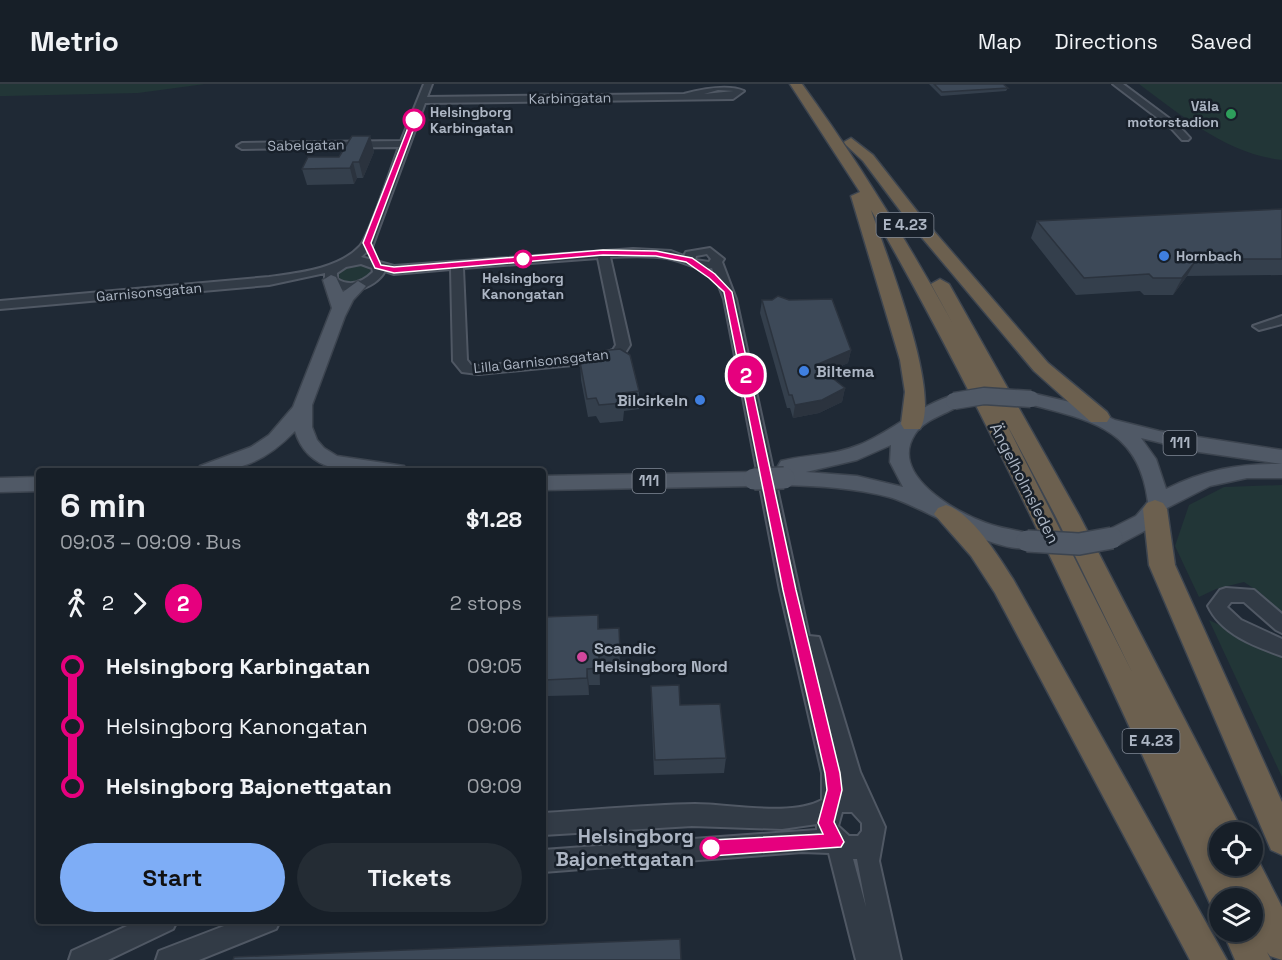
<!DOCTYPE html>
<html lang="en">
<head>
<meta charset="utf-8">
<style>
  :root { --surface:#171f28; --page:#242c34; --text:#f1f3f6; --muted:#9ea2a8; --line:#363d45; --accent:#7eadf6 }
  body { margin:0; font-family:"Space Grotesk",sans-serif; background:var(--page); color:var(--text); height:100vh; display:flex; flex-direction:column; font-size:22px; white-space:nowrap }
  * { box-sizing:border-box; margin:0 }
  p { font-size:20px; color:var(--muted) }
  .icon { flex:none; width:33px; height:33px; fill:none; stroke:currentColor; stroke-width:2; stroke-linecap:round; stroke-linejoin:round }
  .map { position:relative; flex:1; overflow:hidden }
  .panel { position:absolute; left:36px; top:384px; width:510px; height:456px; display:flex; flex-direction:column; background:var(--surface); border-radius:6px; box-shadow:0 3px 9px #0003,0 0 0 2px var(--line) }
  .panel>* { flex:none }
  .badge { padding:0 12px; border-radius:20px; font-size:21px; line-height:39px }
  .fabs { position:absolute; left:1209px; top:738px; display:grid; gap:12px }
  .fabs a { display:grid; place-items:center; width:54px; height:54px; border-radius:50%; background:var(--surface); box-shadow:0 3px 9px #0003,0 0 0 2px var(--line); font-size:30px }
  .map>.badge { position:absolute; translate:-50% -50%; box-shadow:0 0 0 3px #fff }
  .legs { display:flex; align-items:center; gap:9px; height:66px; padding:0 24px; font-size:20px }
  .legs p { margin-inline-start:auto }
  .overview { display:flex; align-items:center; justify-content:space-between; height:102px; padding:0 24px }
  h1 { font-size:33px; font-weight:700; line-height:45px }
  .action { display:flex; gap:12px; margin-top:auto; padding:12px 24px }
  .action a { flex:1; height:69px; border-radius:36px; background:var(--accent); color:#111; font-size:24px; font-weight:700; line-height:69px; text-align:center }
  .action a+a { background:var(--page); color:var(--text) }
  ul { padding:0 24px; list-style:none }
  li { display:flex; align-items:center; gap:21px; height:60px; font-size:22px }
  li i { display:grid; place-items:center; width:9px; height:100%; margin:0 8px; background:currentColor }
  li i::after { content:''; width:15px; height:15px; margin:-8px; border:4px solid; border-radius:50%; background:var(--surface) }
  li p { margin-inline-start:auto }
  li:first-child i { background:linear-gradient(#0000 50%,currentColor 0) }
  li:last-child i { background:linear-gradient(currentColor 50%,#0000 0) }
  header { display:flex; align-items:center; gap:36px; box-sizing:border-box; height:84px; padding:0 30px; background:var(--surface); border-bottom:2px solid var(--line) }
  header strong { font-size:28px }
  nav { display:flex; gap:33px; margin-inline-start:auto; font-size:21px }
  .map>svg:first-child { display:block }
  .green { fill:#223637 }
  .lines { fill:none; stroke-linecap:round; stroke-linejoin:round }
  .minor-casing { stroke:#505864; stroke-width:4 }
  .major-casing { stroke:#3c444f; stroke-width:3 }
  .highway-casing { stroke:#3d4550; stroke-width:3 }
  .minor { fill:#323b46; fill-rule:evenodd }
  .major { fill:#505966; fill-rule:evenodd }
  .highway { fill:#6c604f; fill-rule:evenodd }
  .major-bridge-far1-casing { stroke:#3c444f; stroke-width:19; stroke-linecap:butt }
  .major-bridge-casing { stroke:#3c444f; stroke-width:24; stroke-linecap:butt }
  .major-bridge-far1 { stroke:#505966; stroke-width:16 }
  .major-bridge { stroke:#505966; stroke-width:21 }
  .wall { fill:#343f4c }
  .shaded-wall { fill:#2b333e }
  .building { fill:#3d4958; stroke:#2b333e; stroke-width:1.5 }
  .line-1 { fill:#e6007e; stroke:#fff; stroke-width:1.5 }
  .leisure-dot { fill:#2e9e5b; stroke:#18202a; stroke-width:2 }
  .stop-1-dot { fill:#fff; stroke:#e6007e; stroke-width:3 }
  .shop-dot { fill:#3f7fe0; stroke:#18202a; stroke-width:2 }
  .hotel-dot { fill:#d1479c; stroke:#18202a; stroke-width:2 }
  .labels { text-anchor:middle; stroke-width:5; stroke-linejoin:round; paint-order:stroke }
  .far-street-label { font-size:14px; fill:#acb5c3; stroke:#18202a }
  .far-poi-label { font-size:14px; font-weight:bold; fill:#acb5c3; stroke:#18202a; text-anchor:end }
  .far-stop-label { font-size:14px; font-weight:bold; fill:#acb5c3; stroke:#18202a; text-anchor:start }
  .shield { fill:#18202a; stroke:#808895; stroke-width:1.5 }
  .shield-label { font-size:15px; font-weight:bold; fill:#acb5c3 }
  .poi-label { font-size:16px; font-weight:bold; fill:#acb5c3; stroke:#18202a; text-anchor:start }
  .street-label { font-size:16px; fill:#acb5c3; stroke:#18202a }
  .near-stop-label { font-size:20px; font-weight:bold; fill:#acb5c3; stroke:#18202a; text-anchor:end }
</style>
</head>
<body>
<header>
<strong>Metrio</strong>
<nav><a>Map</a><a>Directions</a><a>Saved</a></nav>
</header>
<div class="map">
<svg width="1282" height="876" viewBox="0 0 1282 876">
  <rect width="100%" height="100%" fill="#1f2935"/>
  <g class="green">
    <polygon points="0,0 205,0 138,9 6,12 0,12"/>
    <path d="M1139,0H1282V76C1227,70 1182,32 1139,0Z"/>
    <path d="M359,180L369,182L371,191C360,198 348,202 337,194V188L346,182Z"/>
    <polygon points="1282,401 1282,535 1262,510 1244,498 1216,505 1199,513 1175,462 1189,421 1224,403"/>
    <polygon points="1209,536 1282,571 1282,693"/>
  </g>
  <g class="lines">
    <defs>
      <g id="minor">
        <path d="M424,0H432L427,13L684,10C703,5 727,0 744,7L733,15L425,19L372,163L361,173L394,182L633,165L671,167L684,172L686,168L710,164L724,175L722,178L736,215L809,552L819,553L821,559L860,688L885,743L879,777L901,876H856L829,769L802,768L543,788V766L817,746V740L782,745L692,742L543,751V729C593,726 644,721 695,720C730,720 791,733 822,716V689L780,506L724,215L712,184C695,186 683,177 667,174C648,171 629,172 610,173L630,261L623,272L604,278L478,290L462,288L453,277L451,185L394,190L385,187C374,207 341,214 325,196V189L269,201L0,225V217L269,193C298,189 339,185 360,162C370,151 392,81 399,63L242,65L237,62L242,59L401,57ZM718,6L734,7L704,10ZM707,170L711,175L709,178L695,176L696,172ZM598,174L616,261L613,266L602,270L478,282L471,281L467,276L463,184ZM361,180L372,184L373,188C363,198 350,203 337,195V189L346,183ZM842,728H852L862,739V747L858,752H849L838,742ZM853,775H857L866,823Z"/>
        <polygon points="1113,0 1123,0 1178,41 1190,54 1188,56 1182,56 1172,45"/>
        <polygon points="1282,232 1282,240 1259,246 1253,242"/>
        <path d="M1226,504L1254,506L1282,530V549L1276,546L1244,518H1231L1227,523L1241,536L1282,555V572C1254,562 1221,550 1208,522L1220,506Z"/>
        <polygon points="138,837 177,837 173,845 108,876 69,876 72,867"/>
        <polygon points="237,837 280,837 276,845 199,876 156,876 159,867"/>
      </g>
      <g id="major">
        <path d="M331,191L336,193L343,208L358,197L366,202L353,216L345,232L312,321V343L317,356L324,364L337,372L404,382L407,387C366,387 310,397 295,347C264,379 240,387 197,387L200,382L251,363L269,351L293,323L332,224L323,196Z"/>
        <path d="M1031,309L1083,321L1115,336L1159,347L1282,366V380L1199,368L1141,354L1156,375L1166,405C1204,386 1240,379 1282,380V394H1247L1210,402L1165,425L1150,444L1120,460L1112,462L1104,460L1101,454L1104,448L1136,432L1148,418C1139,342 1087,336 1025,319L1022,315L1025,311Z"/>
        <path d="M954,311L963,317C955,329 927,332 915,350C888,391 956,428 986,439C1002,445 1018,446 1035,451L1038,457L1035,463C998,474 926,423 889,413C855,404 819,402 784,401L777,399L774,394L777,389L783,387L778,382L781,377C807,370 833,372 859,361C893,347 919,321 954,311ZM891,361L890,378L903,403L857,392L806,388L857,376Z"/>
        <polygon points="754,388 761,390 764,395 761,400 754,402 543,406 543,392"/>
        <polygon points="39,393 39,407 0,408 0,394"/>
      </g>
      <g id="highway">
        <path d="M790,0H802C858,77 907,157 953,240L931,200L940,195L949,200L1079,431L1243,748H1220V761L1216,760L1220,766V782H1252V769L1255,770L1282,823V876L1270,872L1267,868L1271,876H1235L1223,848H1252V814H1220V829L1213,826C1105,590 1000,351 871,126C885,168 942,309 920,345H904L901,340L905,308L900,276L851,112L860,108ZM1004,335L1055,431L1132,588Z"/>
        <polygon points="851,54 873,71 920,131 1048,279 1107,328 1110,333 1107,338 1091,338 1034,287 908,137 863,77 846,61 844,58"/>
        <polygon points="1155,416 1163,419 1167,425 1175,481 1282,718 1282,771 1271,766 1149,481 1143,425 1147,419"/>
        <path d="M946,421C972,429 998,472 1013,495L1227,876H1190L995,509L971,472L934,430L938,424Z"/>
      </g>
    </defs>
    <use href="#minor" class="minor-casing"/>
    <use href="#major" class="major-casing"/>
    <use href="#highway" class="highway-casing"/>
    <use href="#minor" class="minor"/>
    <use href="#major" class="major"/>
    <use href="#highway" class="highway"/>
    <defs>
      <polyline id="major-bridge-far1" points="954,317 984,312 1031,315"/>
      <g id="major-bridge">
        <polyline points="754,395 784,394"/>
        <polyline points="1027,457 1079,460 1112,454"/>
      </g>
    </defs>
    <use href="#major-bridge-far1" class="major-bridge-far1-casing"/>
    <use href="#major-bridge" class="major-bridge-casing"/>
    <use href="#major-bridge-far1" class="major-bridge-far1"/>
    <use href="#major-bridge" class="major-bridge"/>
  </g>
  <g class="wall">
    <polygon points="929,0 1003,0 1008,4 1006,7 941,12"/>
    <polygon points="370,52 374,68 363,94 357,94 354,100 307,101 302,85 339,73"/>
    <polygon points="1282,125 1282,191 1187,192 1173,211 1144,211 1140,207 1076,211 1031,154 1037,137"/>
    <polygon points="762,216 851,266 848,279 826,289 845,304 842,318 819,329 793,334 790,324 787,324 760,229"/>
    <polygon points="590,268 639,307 639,325 624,327 623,337 600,339 596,332 588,333 581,296 580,278 591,277"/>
    <polygon points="598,531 599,545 619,544 620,584 600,584 600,601 589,601 589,611 548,612 546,602 543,602 543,533"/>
    <polygon points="651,602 680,621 726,674 724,689 654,691 651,618"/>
  </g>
  <g class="shaded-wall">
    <polygon points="370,52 374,68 363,94 359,78"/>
    <polygon points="353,78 357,94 354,100 350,84"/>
    <polygon points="1197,175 1187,192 1173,211 1182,194"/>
    <polygon points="851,266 848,279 813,295 816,281"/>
    <polygon points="845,304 842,318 819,329 793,334 795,321"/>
    <polygon points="599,568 600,584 600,601 599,584"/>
    <polygon points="587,585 589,601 589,611 587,594"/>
  </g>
  <g class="building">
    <polygon points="934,0 1003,0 1008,4 942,8"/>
    <polygon points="352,52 370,52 359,78 353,78 350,84 302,85 308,73 339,73"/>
    <polygon points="1282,125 1282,175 1197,175 1182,194 1153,194 1149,190 1084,194 1037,137"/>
    <polygon points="778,212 789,216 832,215 851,266 816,281 845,304 822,316 795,321 792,311 789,311 762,216 772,216"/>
    <polygon points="620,265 630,271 639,307 623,309 623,319 599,321 596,314 587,315 580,278 592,277 590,268"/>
    <polygon points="598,531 598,545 619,544 620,567 599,568 599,584 587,585 587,594 545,596 543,586 543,533"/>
    <polygon points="679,601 680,621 720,620 726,674 655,676 651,602"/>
    <polygon points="680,855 681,876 233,876 234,873"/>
  </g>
  <polygon class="line-1" points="414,34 417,36 371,159 381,181 394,183 603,166 656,167 692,174 715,190 732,208 796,506 840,689 842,706 834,738 844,758 841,763 711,772 706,769 703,764 706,758 711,756 823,750 818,739 827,706 825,689 783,506 724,208 709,194 686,178 656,172 603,171 394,189 375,184 363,159 411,36"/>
  <circle class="leisure-dot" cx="1231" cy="30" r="6"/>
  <g class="stop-1-dot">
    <circle cx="414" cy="36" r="10"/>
    <circle cx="523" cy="175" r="8"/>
    <circle cx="711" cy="764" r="10"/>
  </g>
  <g class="shop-dot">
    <circle cx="1164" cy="172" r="6"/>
    <circle cx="804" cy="287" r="6"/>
    <circle cx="700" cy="316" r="6"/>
  </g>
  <circle class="hotel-dot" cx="582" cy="573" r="6"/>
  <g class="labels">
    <g class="far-street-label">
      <text transform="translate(570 14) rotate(-1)" y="5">Karbingatan</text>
      <text transform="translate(306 61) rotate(-1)" y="5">Sabelgatan</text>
      <text transform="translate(149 208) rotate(-5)" y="5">Garnisonsgatan</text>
      <text transform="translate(541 277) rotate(-6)" y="5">Lilla Garnisonsgatan</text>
    </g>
    <g class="far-poi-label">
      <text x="1219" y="27">Väla<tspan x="1219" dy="16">motorstadion</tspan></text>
      <text x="1176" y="177" text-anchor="start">Hornbach</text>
    </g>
    <g class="far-stop-label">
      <text x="430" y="33">Helsingborg<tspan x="430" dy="16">Karbingatan</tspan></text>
      <text x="523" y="199" text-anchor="middle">Helsingborg<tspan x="523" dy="16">Kanongatan</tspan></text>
    </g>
    <g class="shield">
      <rect x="876.5" y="129" width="57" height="24" rx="4.5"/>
      <rect x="1163.5" y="347" width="33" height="24" rx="4.5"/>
      <rect x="632.5" y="385" width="33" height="24" rx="4.5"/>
      <rect x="1122.5" y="645" width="57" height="24" rx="4.5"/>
    </g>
    <g class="shield-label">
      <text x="905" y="146">E 4.23</text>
      <text x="1180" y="364">111</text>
      <text x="649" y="402">111</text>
      <text x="1151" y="662">E 4.23</text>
    </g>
    <g class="poi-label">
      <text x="816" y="293">Biltema</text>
      <text x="688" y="322" text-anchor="end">Bilcirkeln</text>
      <text x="594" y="570">Scandic<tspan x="594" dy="18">Helsingborg Nord</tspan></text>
    </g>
    <g class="street-label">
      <text transform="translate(1025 399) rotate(63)" y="6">Ängelholmsleden</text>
    </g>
    <g class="near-stop-label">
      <text x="694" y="759">Helsingborg<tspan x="694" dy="23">Bajonettgatan</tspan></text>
    </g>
  </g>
</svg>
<div class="fabs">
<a><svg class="icon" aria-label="locate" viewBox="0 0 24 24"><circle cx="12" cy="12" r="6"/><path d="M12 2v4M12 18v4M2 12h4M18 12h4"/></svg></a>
<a><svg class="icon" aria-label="layers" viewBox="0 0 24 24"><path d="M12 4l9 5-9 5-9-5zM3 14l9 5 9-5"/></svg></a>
</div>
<b class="badge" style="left:746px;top:291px;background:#e6007e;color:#fff">2</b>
<section class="panel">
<div class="overview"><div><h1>6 min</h1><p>09:03 – 09:09 · Bus</p></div><b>$1.28</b></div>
<div class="legs"><svg class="icon" aria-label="walk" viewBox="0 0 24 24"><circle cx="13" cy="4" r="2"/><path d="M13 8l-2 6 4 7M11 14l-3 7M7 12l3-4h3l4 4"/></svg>2<svg class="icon" aria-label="forward" viewBox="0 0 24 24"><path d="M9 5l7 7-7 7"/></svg><b class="badge" style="background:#e6007e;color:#fff">2</b><p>2 stops</p></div>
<ul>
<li><i style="color:#e6007e"></i><b>Helsingborg Karbingatan</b><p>09:05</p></li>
<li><i style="color:#e6007e"></i><span>Helsingborg Kanongatan</span><p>09:06</p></li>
<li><i style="color:#e6007e"></i><b>Helsingborg Bajonettgatan</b><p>09:09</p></li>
</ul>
<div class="action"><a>Start</a><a>Tickets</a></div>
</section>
</div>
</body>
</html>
